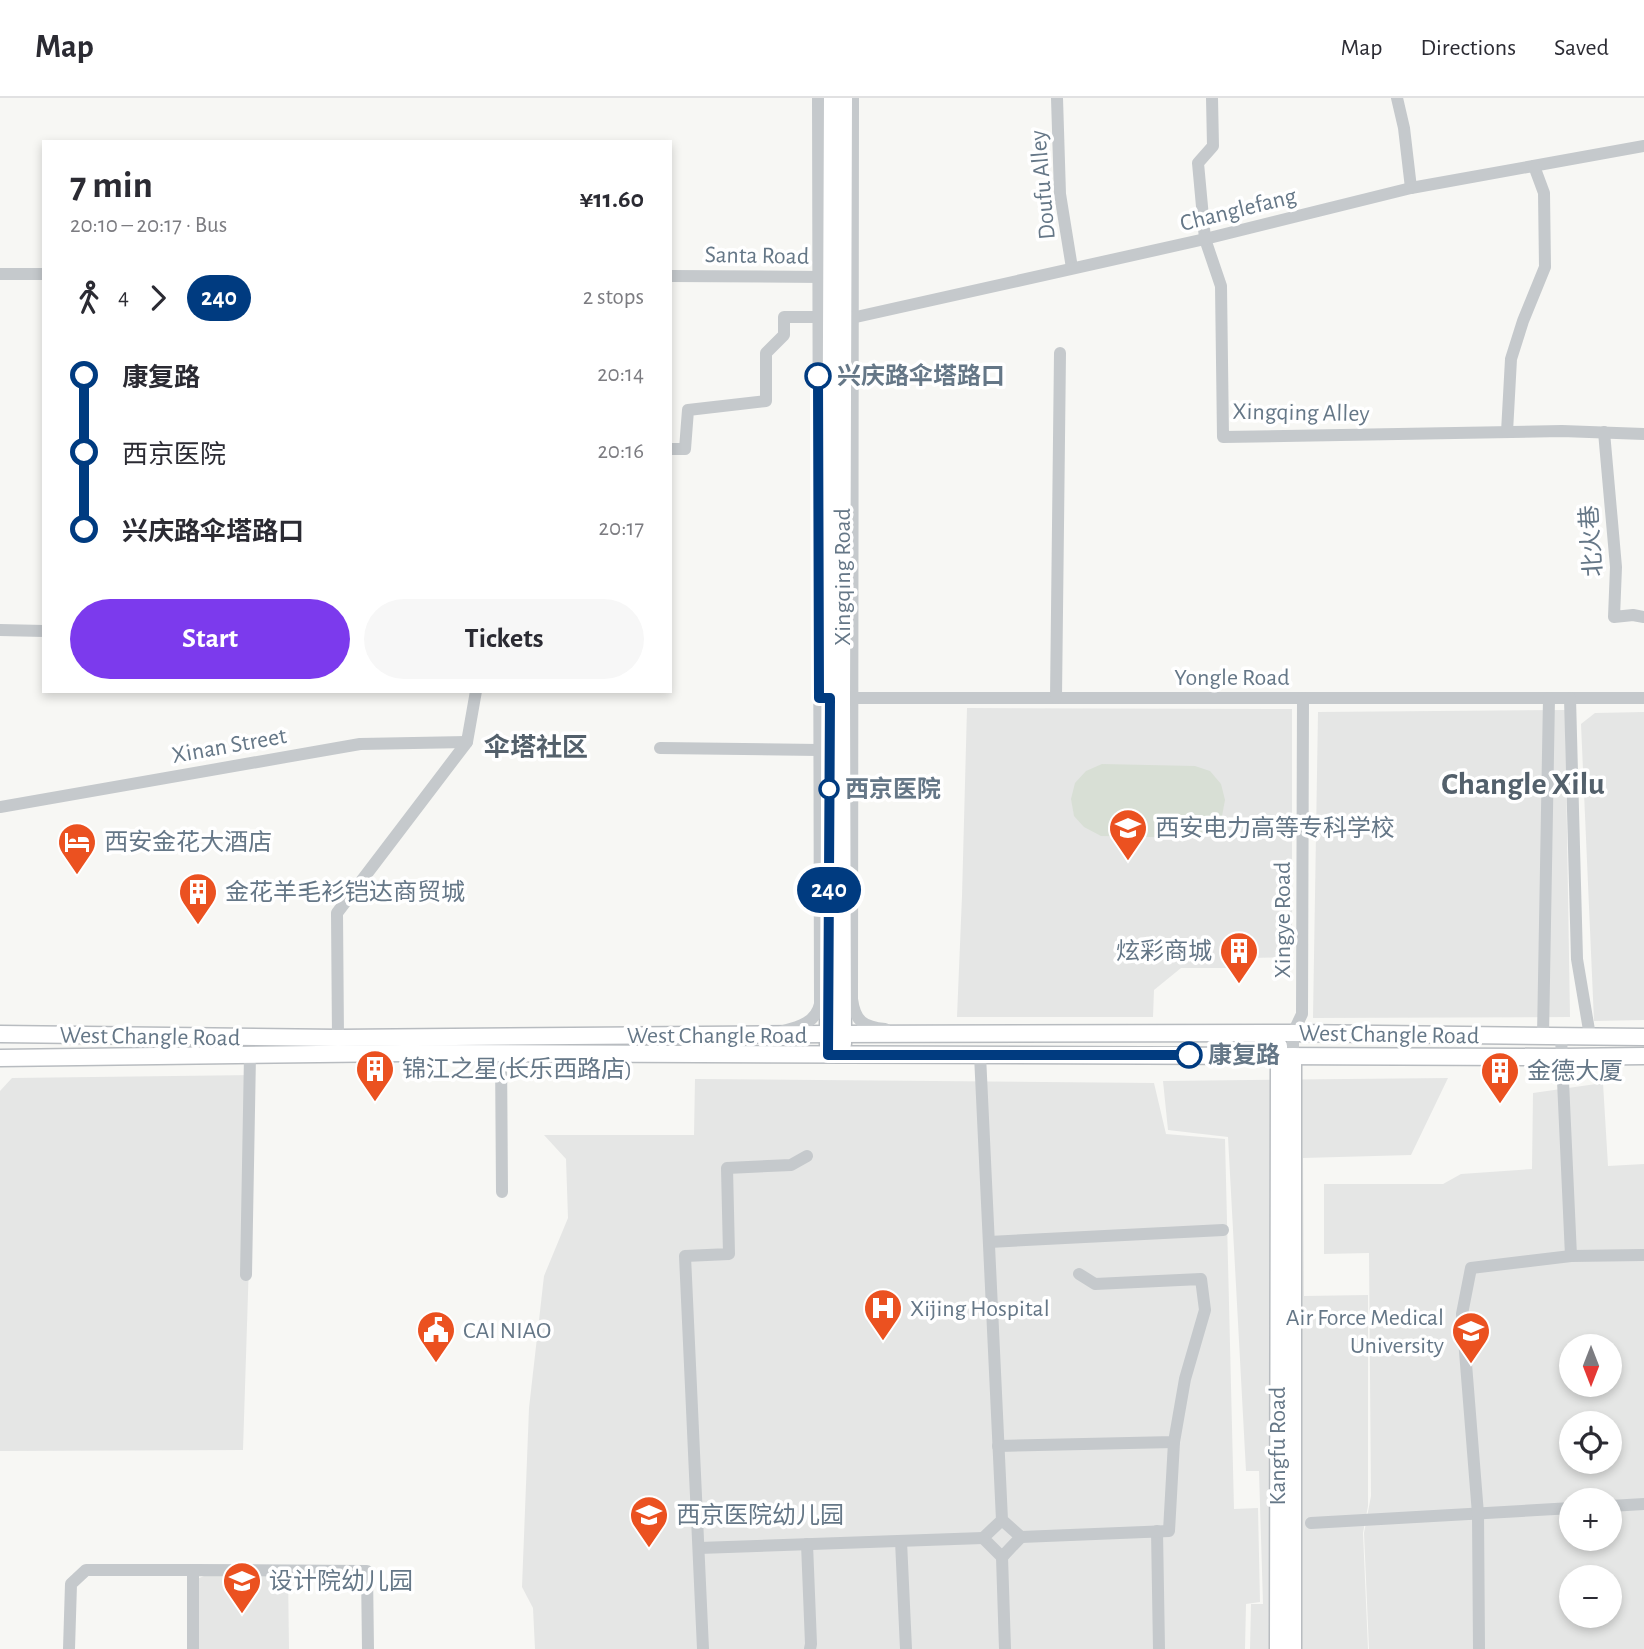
<!DOCTYPE html>
<html lang="en">
<head>
<meta charset="utf-8">
<style>
  :root { --surface:#fff; --page:#f7f7f7; --text:#2b2b33; --muted:#7c7c81; --line:#e1e1e2; --accent:#7c3aed }
  body { margin:0; font-family:"Alegreya Sans","Noto Sans SC",sans-serif; background:var(--page); color:var(--text); height:100vh; display:flex; flex-direction:column; font-size:26px; white-space:nowrap }
  * { box-sizing:border-box; margin:0 }
  p { font-size:23px; color:var(--muted) }
  .icon { flex:none; width:38px; height:38px; fill:none; stroke:currentColor; stroke-width:2; stroke-linecap:round; stroke-linejoin:round }
  .map { position:relative; flex:1; overflow:hidden }
  .drawer { position:absolute; left:42px; top:42px; width:630px; height:553px; display:flex; flex-direction:column; background:var(--surface); border-radius:0px; box-shadow:0 4px 10px #0003 }
  .drawer>* { flex:none }
  .badge { padding:0 14px; border-radius:23px; font-size:24px; line-height:46px }
  .needle { width:46px; rotate:180deg }
  .tools { position:absolute; left:1559px; top:1236px; display:grid; gap:14px }
  .tools a { display:grid; place-items:center; width:63px; height:63px; border-radius:50%; background:var(--surface); box-shadow:0 4px 10px #0003; font-size:35px }
  .map>.badge { position:absolute; translate:-50% -50%; box-shadow:0 0 0 4px #fff }
  .legs { display:flex; align-items:center; gap:10px; height:77px; padding:0 28px; font-size:23px }
  .legs p { margin-inline-start:auto }
  .head { display:flex; align-items:center; justify-content:space-between; height:119px; padding:0 28px }
  h1 { font-size:38px; font-weight:700; line-height:52px }
  .cta { display:flex; gap:14px; margin-top:auto; padding:14px 28px }
  .cta a { flex:1; height:80px; border-radius:42px; background:var(--accent); color:#fff; font-size:28px; font-weight:700; line-height:80px; text-align:center }
  .cta a+a { background:var(--page); color:var(--text) }
  ul { padding:0 28px; list-style:none }
  li { display:flex; align-items:center; gap:24px; height:77px; font-size:26px }
  li i { display:grid; place-items:center; width:10px; height:100%; margin:0 9px; background:currentColor }
  li i::after { content:''; width:18px; height:18px; margin:-9px; border:5px solid; border-radius:50%; background:var(--surface) }
  li p { margin-inline-start:auto }
  li:first-child i { background:linear-gradient(#0000 50%,currentColor 0) }
  li:last-child i { background:linear-gradient(currentColor 50%,#0000 0) }
  header { display:flex; align-items:center; gap:42px; box-sizing:border-box; height:98px; padding:0 35px; background:var(--surface); border-bottom:2px solid var(--line) }
  header strong { font-size:33px }
  nav { display:flex; gap:38px; margin-inline-start:auto; font-size:24px }
  .map>svg:first-child { display:block }
  .built { fill:#e5e6e5; fill-rule:evenodd }
  .green { fill:#d8dfd5 }
  .lines { fill:none; stroke-linecap:round; stroke-linejoin:round }
  .major-casing { stroke:#b8bcc0; stroke-width:19 }
  .minor { stroke:#c5c9cc; stroke-width:12 }
  .major { stroke:#fff; stroke-width:16 }
  .line-1-casing { stroke:#fff; stroke-width:16 }
  .line-1 { stroke:#003b80; stroke-width:10 }
  .stop-1-dot { fill:#fff; stroke:#003b80; stroke-width:3.5 }
  .labels { text-anchor:middle; stroke-width:7; stroke-linejoin:round; paint-order:stroke }
  .street-label { font-size:24px; fill:#657787; stroke:#fff }
  .stop-label { font-size:24px; font-weight:bold; fill:#657787; stroke:#fff; text-anchor:start }
  .poi-label { font-size:24px; fill:#657787; stroke:#fff; text-anchor:start }
  .neighbourhood-label { font-size:26px; font-weight:bold; fill:#53606b; stroke:#fff }
  .district-label { font-size:32px; font-weight:bold; fill:#53606b; stroke:#fff }
</style>
</head>
<body>
<header>
<strong>Map</strong>
<nav><a>Map</a><a>Directions</a><a>Saved</a></nav>
</header>
<div class="map">
<svg width="1644" height="1551" viewBox="0 0 1644 1551">
  <rect width="100%" height="100%" fill="#f7f7f4"/>
  <g class="built">
    <polygon points="967,610 1292,611 1292,859 1249,860 1248,870 1181,870 1154,892 1153,919 957,919 962,798"/>
    <polygon points="1565,612 1570,919 1313,920 1318,614"/>
    <polygon points="1644,614 1644,922 1594,923 1581,626 1595,615"/>
    <polygon points="255,977 243,1352 0,1353 0,993 12,980"/>
    <polygon points="1448,980 1411,1057 1303,1060 1304,1198 1368,1197 1368,1408 1363,1435 1368,1551 1250,1551 1251,1506 1263,1506 1259,1373 1246,1373 1228,1039 1168,1032 1163,983"/>
    <polygon points="695,981 1154,985 1166,1036 1225,1041 1234,1411 1258,1410 1260,1504 1246,1506 1245,1551 535,1551 533,1510 522,1489 529,1310 544,1178 568,1120 566,1061 544,1037 694,1037"/>
    <path d="M1603,985L1608,1068L1644,1066V1551H1369L1364,1435L1371,1398L1369,1155L1324,1156V1086H1443L1461,1076L1532,1071L1533,995ZM1572,1248H1610V1286H1572ZM1572,1325H1610V1363H1572ZM1572,1402H1610V1440H1572ZM1572,1479H1610V1517H1572Z"/>
    <polygon points="288,1475 289,1551 195,1551 195,1482 206,1477"/>
  </g>
  <polygon class="green" points="1102,666 1195,668 1210,673 1221,686 1225,702 1222,718 1210,732 1194,740 1101,738 1084,729 1074,718 1071,701 1075,685 1086,673"/>
  <g class="lines">
    <defs>
      <g id="major">
        <polyline points="0,936 338,940 828,936 1293,935 1644,939"/>
        <polyline points="828,946 832,0"/>
        <polyline points="843,946 842,600 844,0"/>
        <polyline points="0,960 404,955 1561,959 1644,958"/>
        <polyline points="1278,1551 1279,948"/>
        <polyline points="1293,1551 1293,958"/>
      </g>
    </defs>
    <use href="#major" class="major-casing"/>
    <g class="minor">
      <path d="M853,0L852,901C855,923 863,929 885,931"/>
      <polyline points="1057,0 1060,96 1072,170"/>
      <polyline points="1212,0 1213,48 1198,65 1205,141 1221,188 1223,339 1562,333 1644,336"/>
      <polyline points="1397,0 1404,30 1411,90"/>
      <polyline points="0,176 44,176"/>
      <polyline points="670,178 824,179"/>
      <polyline points="847,221 1205,141 1411,90 1644,48"/>
      <polyline points="1507,334 1511,261 1523,223 1545,169 1544,95 1534,68"/>
      <polyline points="1604,334 1616,469 1614,519 1633,517 1644,519"/>
      <polyline points="670,351 685,351 688,312 766,303 766,255 784,237 784,219 818,219"/>
      <polyline points="0,532 44,533"/>
      <polyline points="846,600 1644,600"/>
      <polyline points="1056,600 1060,255"/>
      <polyline points="1570,600 1577,861 1590,938"/>
      <polyline points="660,650 819,652"/>
      <polyline points="0,709 360,646 467,644"/>
      <path d="M783,933C800,929 816,924 820,906L818,0"/>
      <polyline points="1543,938 1549,600"/>
      <polyline points="1561,939 1571,1158"/>
      <polyline points="338,940 337,815 467,644 476,593"/>
      <polyline points="501,955 502,1094"/>
      <polyline points="980,957 1002,1422 1021,1439 1002,1459 983,1440 1002,1422"/>
      <polyline points="1293,958 1293,935 1302,916 1303,600"/>
      <polyline points="989,1144 1223,1132"/>
      <polyline points="246,1177 250,957"/>
      <polyline points="998,1348 1174,1344 1185,1281 1205,1212 1201,1181 1095,1186 1079,1176"/>
      <polyline points="1610,1408 1644,1406"/>
      <polyline points="1311,1425 1572,1410"/>
      <polyline points="1157,1433 1159,1551"/>
      <polyline points="1021,1439 1169,1433 1174,1344"/>
      <polyline points="901,1443 906,1551"/>
      <polyline points="807,1446 811,1546 810,1551"/>
      <polyline points="699,1450 983,1440"/>
      <polyline points="1002,1459 1005,1551"/>
      <polyline points="69,1551 71,1486 86,1472 193,1472"/>
      <polyline points="193,1551 193,1472 367,1473 368,1551"/>
      <polyline points="703,1551 685,1158 729,1156 727,1070 791,1067 807,1058"/>
      <polyline points="1479,1551 1478,1416 1462,1216 1471,1170 1571,1158 1644,1157"/>
    </g>
    <use href="#major" class="major"/>
  </g>
  <g class="lines">
    <defs>
      <polyline id="line-1" points="818,278 819,600 830,600 828,957 1189,957"/>
    </defs>
    <use href="#line-1" class="line-1-casing"/>
    <use href="#line-1" class="line-1"/>
  </g>
  <defs>
    <symbol id="university-pin" viewBox="-11 -11 22 30"><path d="M0 17L-7.5 6A9.5 9.5 0 1 1 7.5 6Z" fill="#eb5120" stroke="#fff"/><path d="M0-5L7-2L0 1L-7-2ZM-4 1L0 2.5L4 1V4Q0 6-4 4Z" fill="#fff"/></symbol>
    <symbol id="hotel-pin" viewBox="-11 -11 22 30"><path d="M0 17L-7.5 6A9.5 9.5 0 1 1 7.5 6Z" fill="#eb5120" stroke="#fff"/><path d="M-6-4.5h1.5V1H6V5H4.5V3h-9V5H-6ZM-4 0a1.8 1.8 0 1 1 3.6 0ZM.5 0V-2.5h3Q6-2.5 6 0Z" fill="#fff"/></symbol>
    <symbol id="building-pin" viewBox="-11 -11 22 30"><path d="M0 17L-7.5 6A9.5 9.5 0 1 1 7.5 6Z" fill="#eb5120" stroke="#fff"/><path d="M-4-6H4V6H1V3H-1V6H-4ZM-2.5-4.3h1.7v1.8h-1.7ZM.8-4.3h1.7v1.8H.8ZM-2.5-1h1.7V.8h-1.7ZM.8-1h1.7V.8H.8Z" fill="#fff"/></symbol>
    <symbol id="hospital-pin" viewBox="-11 -11 22 30"><path d="M0 17L-7.5 6A9.5 9.5 0 1 1 7.5 6Z" fill="#eb5120" stroke="#fff"/><path d="M-5-5h3v3.5h4V-5h3V5h-3V1.5h-4V5h-3Z" fill="#fff"/></symbol>
    <symbol id="civic-pin" viewBox="-11 -11 22 30"><path d="M0 17L-7.5 6A9.5 9.5 0 1 1 7.5 6Z" fill="#eb5120" stroke="#fff"/><path d="M-.6-6.5H3V-4.5H.6V-3L4-1V1h2V6H-6V1h2V-1L-.6-3ZM-1.2 2.5V6h2.4V2.5Z" fill="#fff"/></symbol>
    <symbol id="school-pin" viewBox="-11 -11 22 30"><path d="M0 17L-7.5 6A9.5 9.5 0 1 1 7.5 6Z" fill="#eb5120" stroke="#fff"/><path d="M0-5L7-2L0 1L-7-2ZM-4 1L0 2.5L4 1V4Q0 6-4 4Z" fill="#fff"/></symbol>
  </defs>
  <g fill-rule="evenodd">
    <use href="#university-pin" x="1106" y="708" width="44" height="60"/>
    <use href="#hotel-pin" x="55" y="722" width="44" height="60"/>
    <use href="#building-pin" x="176" y="772" width="44" height="60"/>
    <use href="#building-pin" x="1217" y="831" width="44" height="60"/>
    <use href="#building-pin" x="353" y="949" width="44" height="60"/>
    <use href="#building-pin" x="1478" y="951" width="44" height="60"/>
    <use href="#hospital-pin" x="861" y="1188" width="44" height="60"/>
    <use href="#civic-pin" x="414" y="1210" width="44" height="60"/>
    <use href="#university-pin" x="1449" y="1211" width="44" height="60"/>
    <use href="#school-pin" x="627" y="1395" width="44" height="60"/>
    <use href="#school-pin" x="220" y="1461" width="44" height="60"/>
  </g>
  <g class="stop-1-dot">
    <circle cx="818" cy="278" r="12"/>
    <circle cx="829" cy="691" r="9"/>
    <circle cx="1189" cy="957" r="12"/>
  </g>
  <g class="labels">
    <g class="street-label">
      <text transform="translate(1042 87) rotate(-95)" y="8">Doufu Alley</text>
      <text transform="translate(1238 111) rotate(-14)" y="8">Changlefang</text>
      <text transform="translate(757 157) rotate(1)" y="8">Santa Road</text>
      <text transform="translate(1301 314) rotate(1)" y="8">Xingqing Alley</text>
      <text transform="translate(1591 443) rotate(-94)" y="8">北火巷</text>
      <text transform="translate(842 479) rotate(-90)" y="8">Xingqing Road</text>
      <text x="1232" y="587">Yongle Road</text>
      <text transform="translate(229 647) rotate(-10)" y="8">Xinan Street</text>
      <text transform="translate(1282 822) rotate(-90)" y="8">Xingye Road</text>
      <text transform="translate(1389 936) rotate(1)" y="8">West Changle Road</text>
      <text x="717" y="945">West Changle Road</text>
      <text transform="translate(150 938) rotate(1)" y="8">West Changle Road</text>
      <text transform="translate(1277 1348) rotate(-90)" y="8">Kangfu Road</text>
    </g>
    <g class="stop-label">
      <text x="837" y="286">兴庆路伞塔路口</text>
      <text x="845" y="699">西京医院</text>
      <text x="1208" y="965">康复路</text>
    </g>
    <g class="poi-label">
      <text x="1155" y="738">西安电力高等专科学校</text>
      <text x="104" y="752">西安金花大酒店</text>
      <text x="225" y="802">金花羊毛衫铠达商贸城</text>
      <text x="1212" y="861" text-anchor="end">炫彩商城</text>
      <text x="402" y="979">锦江之星(长乐西路店)</text>
      <text x="1527" y="981">金德大厦</text>
      <text x="910" y="1218">Xijing Hospital</text>
      <text x="1444" y="1227" text-anchor="end">Air Force Medical<tspan x="1444" dy="28">University</tspan></text>
      <text x="463" y="1240">CAI NIAO</text>
      <text x="676" y="1425">西京医院幼儿园</text>
      <text x="269" y="1491">设计院幼儿园</text>
    </g>
    <g class="neighbourhood-label">
      <text x="536" y="658">伞塔社区</text>
    </g>
    <g class="district-label">
      <text x="1523" y="696">Changle Xilu</text>
    </g>
  </g>
</svg>
<div class="tools">
<a><svg class="needle" viewBox="-14 -14 28 28"><path d="M0-13l5 13h-10z" fill="#e53935"/><path d="M0 13l5-13h-10z" fill="#7c7c81"/></svg></a>
<a><svg class="icon" aria-label="locate" viewBox="0 0 24 24"><circle cx="12" cy="12" r="6"/><path d="M12 2v4M12 18v4M2 12h4M18 12h4"/></svg></a>
<a>+</a>
<a>−</a>
</div>
<b class="badge" style="left:829px;top:792px;background:#003b80;color:#fff">240</b>
<section class="drawer">
<div class="head"><div><h1>7 min</h1><p>20:10 – 20:17 · Bus</p></div><b>¥11.60</b></div>
<div class="legs"><svg class="icon" aria-label="walk" viewBox="0 0 24 24"><circle cx="13" cy="4" r="2"/><path d="M13 8l-2 6 4 7M11 14l-3 7M7 12l3-4h3l4 4"/></svg>4<svg class="icon" aria-label="forward" viewBox="0 0 24 24"><path d="M9 5l7 7-7 7"/></svg><b class="badge" style="background:#003b80;color:#fff">240</b><p>2 stops</p></div>
<ul>
<li><i style="color:#003b80"></i><b>康复路</b><p>20:14</p></li>
<li><i style="color:#003b80"></i><span>西京医院</span><p>20:16</p></li>
<li><i style="color:#003b80"></i><b>兴庆路伞塔路口</b><p>20:17</p></li>
</ul>
<div class="cta"><a>Start</a><a>Tickets</a></div>
</section>
</div>
</body>
</html>
